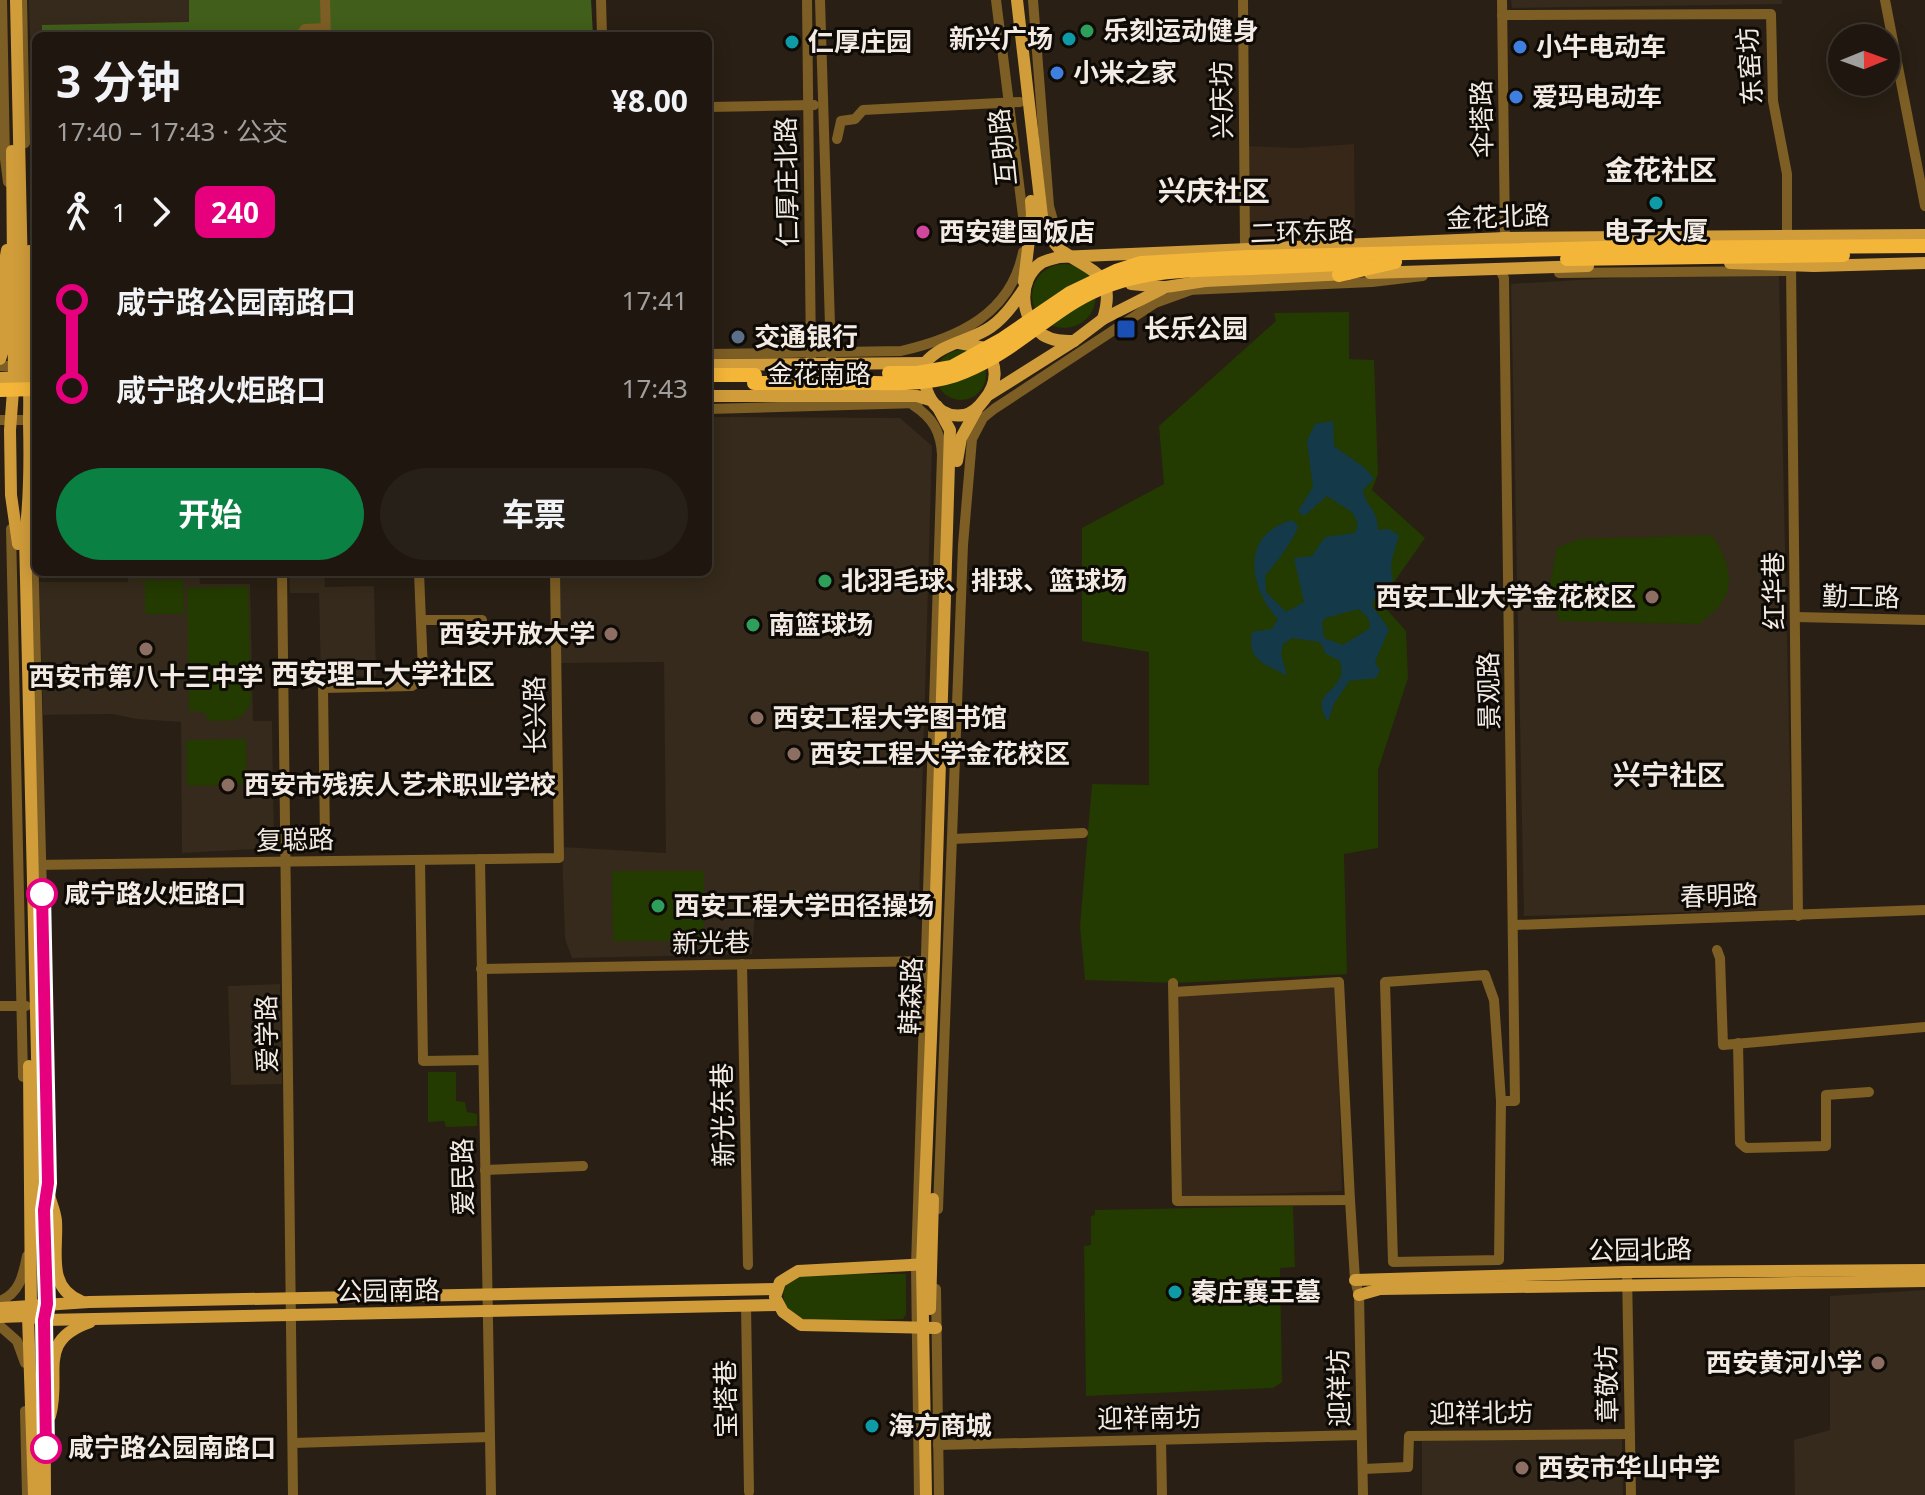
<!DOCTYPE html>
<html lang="zh">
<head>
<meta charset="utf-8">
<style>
  :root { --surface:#1f170f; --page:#272018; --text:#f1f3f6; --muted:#a19f9e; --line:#3c362f; --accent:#0b8043 }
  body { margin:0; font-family:"Noto Sans","Noto Sans SC",sans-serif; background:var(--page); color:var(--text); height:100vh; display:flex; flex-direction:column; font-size:30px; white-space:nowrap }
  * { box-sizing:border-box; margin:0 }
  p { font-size:26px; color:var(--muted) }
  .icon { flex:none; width:44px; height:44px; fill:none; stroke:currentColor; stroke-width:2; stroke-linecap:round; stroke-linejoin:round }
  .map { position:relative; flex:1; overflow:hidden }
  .details { position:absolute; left:32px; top:32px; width:680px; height:544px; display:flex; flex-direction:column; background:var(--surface); border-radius:12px; box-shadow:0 4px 20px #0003,0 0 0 2px var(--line) }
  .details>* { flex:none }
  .badge { padding:0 16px; border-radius:12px; font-size:28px; line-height:52px }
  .needle { width:52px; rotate:89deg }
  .tools { position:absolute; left:1828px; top:24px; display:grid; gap:16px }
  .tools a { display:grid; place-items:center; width:72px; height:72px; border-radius:50%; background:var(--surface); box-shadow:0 4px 20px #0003,0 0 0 2px var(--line); font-size:40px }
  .map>.badge { position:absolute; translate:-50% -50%; box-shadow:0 0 0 4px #fff }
  .legs { display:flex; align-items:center; gap:12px; height:88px; padding:0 24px; font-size:26px }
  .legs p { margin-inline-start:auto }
  .headline { display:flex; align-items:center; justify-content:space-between; height:136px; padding:0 24px }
  h1 { font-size:44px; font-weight:700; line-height:60px }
  .primary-button { display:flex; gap:16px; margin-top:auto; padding:16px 24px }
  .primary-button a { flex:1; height:92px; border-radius:48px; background:var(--accent); color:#fff; font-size:32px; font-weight:700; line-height:92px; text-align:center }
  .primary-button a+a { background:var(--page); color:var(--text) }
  ul { padding:0 24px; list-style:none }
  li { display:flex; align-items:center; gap:28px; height:88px; font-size:30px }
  li i { display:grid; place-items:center; width:12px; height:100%; margin:0 10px; background:currentColor }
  li i::after { content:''; width:20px; height:20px; margin:-10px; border:6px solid; border-radius:50%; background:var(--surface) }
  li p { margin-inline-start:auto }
  li:first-child i { background:linear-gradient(#0000 50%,currentColor 0) }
  li:last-child i { background:linear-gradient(currentColor 50%,#0000 0) }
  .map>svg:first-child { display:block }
  .built { fill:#362718 }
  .education { fill:#352a1b }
  .green { fill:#233a00 }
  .forest { fill:#415f1a }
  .water { fill:#143a4a; fill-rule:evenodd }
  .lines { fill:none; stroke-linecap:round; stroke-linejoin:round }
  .minor { stroke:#7d5e24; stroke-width:10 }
  .major { stroke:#d19d3b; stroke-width:12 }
  .highway { stroke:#f4b639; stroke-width:14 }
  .highway-bridge { stroke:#f4b639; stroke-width:14 }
  .line-1-casing { stroke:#fff; stroke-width:18 }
  .line-1 { stroke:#e6007e; stroke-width:12 }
  .leisure-dot { fill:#2e9e5b; stroke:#0e0a06; stroke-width:3 }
  .culture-dot { fill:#0f9aa8; stroke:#0e0a06; stroke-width:3 }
  .shop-dot { fill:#3f7fe0; stroke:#0e0a06; stroke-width:3 }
  .hotel-dot { fill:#d1479c; stroke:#0e0a06; stroke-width:3 }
  .transit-dot { fill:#1a4fb4; stroke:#0e0a06; stroke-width:3 }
  .service-dot { fill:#5c6f8a; stroke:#0e0a06; stroke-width:3 }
  .education-dot { fill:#8d6e63; stroke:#0e0a06; stroke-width:3 }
  .stop-1-dot { fill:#fff; stroke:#e6007e; stroke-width:4 }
  .labels { text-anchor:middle; stroke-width:6; stroke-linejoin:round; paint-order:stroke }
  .poi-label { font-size:26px; font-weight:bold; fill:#f2eae3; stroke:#0e0a06; text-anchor:start }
  .street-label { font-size:26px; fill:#f2eae3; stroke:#0e0a06 }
  .stop-label { font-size:26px; font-weight:bold; fill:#f2eae3; stroke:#0e0a06; text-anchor:start }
  .neighbourhood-label { font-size:28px; font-weight:bold; fill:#f2eae3; stroke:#0e0a06 }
</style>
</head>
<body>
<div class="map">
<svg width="1925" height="1495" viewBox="0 0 1925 1495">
  <rect width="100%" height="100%" fill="#291f14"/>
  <g class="built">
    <polygon points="1354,144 1355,236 1245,238 1243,146 1297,148"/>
    <polygon points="1336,981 1342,1191 1179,1197 1178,991"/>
  </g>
  <g class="education">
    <polygon points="29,0 591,0 593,36 36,36 36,178 34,178"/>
    <polygon points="1511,0 1782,0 1782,4 1512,8"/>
    <polygon points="1645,276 1779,276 1793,910 1524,916 1511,284"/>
    <polygon points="708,417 900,418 932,446 919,904 755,911 752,954 572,958 565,939 562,847 666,853 664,662 560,663 558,572 708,572"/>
    <polygon points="128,572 199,572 200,584 250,584 253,721 272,721 274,848 182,853 181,722 137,719 112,714 43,715 39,582 128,582"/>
    <polygon points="289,572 324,572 325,587 374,586 376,676 321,677 319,593 290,593"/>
    <polygon points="280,984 282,1084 231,1085 228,986"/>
    <polygon points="1925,1290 1925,1495 1795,1495 1794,1440 1830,1430 1830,1296"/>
    <polygon points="1622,1437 1623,1495 1422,1495 1422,1441"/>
  </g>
  <g class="green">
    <circle cx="1064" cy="296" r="32"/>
    <polygon points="1349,312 1349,359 1374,360 1378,474 1372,490 1425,538 1380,602 1406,631 1408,678 1378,770 1378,848 1344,854 1347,974 1177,983 1085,980 1080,926 1092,784 1149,785 1149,652 1082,641 1082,528 1164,484 1159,426 1276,321 1274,313"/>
    <circle cx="961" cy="375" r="25"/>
    <path d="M1712,535C1724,554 1737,579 1723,601C1718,609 1707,617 1700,624L1559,621L1550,584L1557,548L1578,539Z"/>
    <polygon points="134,572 197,572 197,578 134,579"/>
    <polygon points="183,580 184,614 145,614 145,581"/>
    <path d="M248,586L251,701C243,725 229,720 207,721L206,715L200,711H189L187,588Z"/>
    <polygon points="246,739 247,785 187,786 186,740"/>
    <polygon points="612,871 704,871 704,941 613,941"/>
    <polygon points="428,1072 456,1072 456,1101 465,1102 467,1112 477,1114 477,1126 446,1127 444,1121 428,1122"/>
    <polygon points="1293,1206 1295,1267 1280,1268 1282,1382 1273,1388 1086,1396 1084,1246 1091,1245 1091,1216 1095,1215 1095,1210"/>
    <path d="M823,1274H906V1314L903,1319L809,1322L801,1320L785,1306C777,1275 800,1276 823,1274Z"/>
  </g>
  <g class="forest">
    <polygon points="189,0 323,0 324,36 42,36 42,25 189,22"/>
    <polygon points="325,0 591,0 593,36 325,36"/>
  </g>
  <path class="water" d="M1333,421L1334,446C1347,457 1366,465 1374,479L1363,490C1366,509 1377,506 1378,530L1389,529L1399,535C1395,552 1388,562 1393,580L1374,600L1372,606L1389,629L1375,662L1380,670L1376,678L1349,681L1334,704L1328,721C1310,695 1335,694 1341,675C1342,671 1341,666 1340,661L1326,654L1320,642L1292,638L1283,644L1281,654L1287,676C1265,663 1247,662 1252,632L1272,629L1278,619C1248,587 1240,533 1293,520L1298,527C1296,536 1274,567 1265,575L1266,592L1286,612L1304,602L1294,558L1312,556L1325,537L1355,533L1358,523L1352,512L1327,496L1304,516L1298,511L1313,487L1307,441L1315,424ZM1359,609L1369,619L1370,628L1343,645L1324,638L1322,623L1325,618Z"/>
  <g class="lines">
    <g class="minor">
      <polyline points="2,0 5,159 8,182"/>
      <polyline points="22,0 25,143"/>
      <polyline points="325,0 326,36"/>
      <polyline points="601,0 602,36"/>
      <polyline points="807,0 811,358"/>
      <polyline points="820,0 831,358"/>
      <polyline points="996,0 1026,240"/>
      <polyline points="1033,0 1049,206 1060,245"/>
      <polyline points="1243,0 1245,248"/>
      <polyline points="1502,0 1505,238"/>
      <polyline points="1885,0 1925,206"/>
      <polyline points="1502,15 1771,14 1773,101 1787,174 1787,235"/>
      <polyline points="300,36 305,29 325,28"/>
      <polyline points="708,107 814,105"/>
      <polyline points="837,139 841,121 855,119 863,110 1020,102"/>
      <polyline points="1791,265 1798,916"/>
      <polyline points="1499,268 1504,278 1515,1101 1501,1101"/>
      <polyline points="1559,273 1785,271 1791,265"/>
      <polyline points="1188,290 1372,282 1423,276"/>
      <path d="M708,354L901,351C958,338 1011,314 1023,252"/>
      <polyline points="0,366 18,366"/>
      <path d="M913,405C933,418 941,432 942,455L916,1266L919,1495"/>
      <polyline points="708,409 918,403"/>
      <polyline points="0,420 36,420"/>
      <polyline points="32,508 42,894 46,1196"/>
      <polyline points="11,529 23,1077"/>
      <polyline points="282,572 293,1495"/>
      <polyline points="1796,617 1925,620"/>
      <polyline points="422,620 482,620"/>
      <polyline points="952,839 1083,833"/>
      <polyline points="325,841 323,688 412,686 419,681 423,672 419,572"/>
      <polyline points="480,859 491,1495"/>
      <polyline points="420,860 423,1061 483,1060"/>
      <polyline points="33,865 559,858 555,572"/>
      <polyline points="1515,925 1925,910"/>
      <polyline points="1717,950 1720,958 1723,1045 1925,1027"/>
      <polyline points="742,964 748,1265"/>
      <polyline points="481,969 931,961"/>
      <polygon points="1485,975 1494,1000 1501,1101 1499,1260 1393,1262 1385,982"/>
      <polyline points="1173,983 1177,1201 1350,1200"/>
      <polyline points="1174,992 1339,982 1350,1200 1355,1280 1359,1295 1363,1495"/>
      <polyline points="0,1006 26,1006"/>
      <polyline points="1738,1043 1740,1143 1746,1148 1826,1146 1826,1095 1869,1092"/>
      <polyline points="485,1170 583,1166"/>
      <polyline points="938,1209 963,545 972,439 983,418 994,409 1155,303 1191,290"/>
      <polyline points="1627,1272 1631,1495"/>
      <polyline points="936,1289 939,1495"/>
      <path d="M0,1301C20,1293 23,1275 27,1256"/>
      <polyline points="746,1305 749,1492"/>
      <polyline points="0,1326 17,1341 25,1363"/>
      <polyline points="25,1411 27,1495"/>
      <polyline points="1161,1440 1162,1495"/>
      <polyline points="293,1443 490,1437"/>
      <polyline points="938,1445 1361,1435"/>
      <polyline points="1363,1469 1408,1467 1409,1436 1630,1434"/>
    </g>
    <g class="major">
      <path d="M16,0L24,366C31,384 29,403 29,422C30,461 30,498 25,536L40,1186C46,1223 51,1283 44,1320L45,1495"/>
      <path d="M1017,0L1043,225C1048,234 1054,245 1062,251C1092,272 1117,274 1103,319"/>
      <polyline points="12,151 14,378 10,430 11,495 18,544"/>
      <polyline points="1730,263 1814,266 1925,263"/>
      <polyline points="1370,273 1588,266"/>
      <polyline points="1127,276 1131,284 1163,287"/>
      <polyline points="1024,282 1032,214 1031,201"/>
      <path d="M1074,341C1063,341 1053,341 1043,335C1020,319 1017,280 1041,263C1046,260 1053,259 1059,257L1505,238L1925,235"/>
      <path d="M959,343L985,348C998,365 998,384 984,400C979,407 973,413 964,415C934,420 920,387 925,363C941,344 965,342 986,330C1002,321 1013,305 1024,289"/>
      <polyline points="0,359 3,350 3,273 7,250"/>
      <polyline points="708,365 925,363"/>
      <polyline points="28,377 35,366 33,268 29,251"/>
      <polyline points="0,378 21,377"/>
      <polyline points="990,394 1074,341 1103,319 1166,287 1205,281 1348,274"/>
      <polyline points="708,396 917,396 930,400"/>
      <polyline points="957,461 961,438 977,409"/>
      <polyline points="29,1066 31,1308 28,1316 34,1495"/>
      <path d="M48,1189C49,1200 55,1209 56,1221C58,1250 46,1288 81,1301"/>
      <polyline points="929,1264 798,1271 780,1282 775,1297 783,1312 801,1325 936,1328"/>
      <polyline points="1355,1280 1627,1272 1925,1270"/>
      <polyline points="1359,1295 1380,1289 1925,1281"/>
      <polyline points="0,1308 89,1302 777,1289"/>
      <polyline points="930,1309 933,1199"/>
      <polyline points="0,1317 28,1316 44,1320 778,1305"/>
      <path d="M50,1416C62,1374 35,1341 90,1322"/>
      <polyline points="926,1495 922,1265 934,961 950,430 937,406"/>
    </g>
    <g class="highway">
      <polyline points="1248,257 1601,248 1925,246"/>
      <polyline points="1567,259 1843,255"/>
      <polyline points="1251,268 1363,263"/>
      <polyline points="1339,275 1395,262"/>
      <polyline points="708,375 755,375"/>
    </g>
    <g class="highway-bridge">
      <polyline points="889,373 917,373 952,367 1001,340 1070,293 1116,271 1141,263 1248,257"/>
      <path d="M754,383C789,383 823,383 858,383C894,383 932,386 966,371C1006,355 1038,324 1074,302C1129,268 1189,270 1251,268"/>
      <polyline points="0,390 36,389"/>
    </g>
  </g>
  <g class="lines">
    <defs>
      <polyline id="line-1" points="42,894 48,1183 44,1210 47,1304 44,1320 46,1448"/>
    </defs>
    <use href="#line-1" class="line-1-casing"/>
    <use href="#line-1" class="line-1"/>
  </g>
  <g class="leisure-dot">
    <circle cx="1087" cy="31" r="8"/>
    <circle cx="825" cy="581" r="8"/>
    <circle cx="753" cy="625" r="8"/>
    <circle cx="658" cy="906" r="8"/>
  </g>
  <g class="culture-dot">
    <circle cx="1069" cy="39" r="8"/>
    <circle cx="792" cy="42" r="8"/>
    <circle cx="1656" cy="203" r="8"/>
    <circle cx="1175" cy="1292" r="8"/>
    <circle cx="872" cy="1426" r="8"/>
  </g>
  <g class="shop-dot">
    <circle cx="1520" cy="47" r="8"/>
    <circle cx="1057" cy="73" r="8"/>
    <circle cx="1516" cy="97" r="8"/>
  </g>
  <circle class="hotel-dot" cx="923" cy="232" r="8"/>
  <rect class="transit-dot" x="1116" y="319" width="20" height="20" rx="4"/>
  <circle class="service-dot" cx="738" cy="337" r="8"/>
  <g class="education-dot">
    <circle cx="1652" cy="597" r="8"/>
    <circle cx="611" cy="634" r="8"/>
    <circle cx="146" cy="649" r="8"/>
    <circle cx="757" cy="718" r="8"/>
    <circle cx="794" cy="754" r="8"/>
    <circle cx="228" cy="785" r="8"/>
    <circle cx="1878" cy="1363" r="8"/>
    <circle cx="1522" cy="1468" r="8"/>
  </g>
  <g class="stop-1-dot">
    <circle cx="42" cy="894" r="14"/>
    <circle cx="46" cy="1448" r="14"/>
  </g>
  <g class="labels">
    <g class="poi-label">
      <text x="1103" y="40">乐刻运动健身</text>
      <text x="1053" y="48" text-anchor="end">新兴广场</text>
      <text x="808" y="51">仁厚庄园</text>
      <text x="1536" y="56">小牛电动车</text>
      <text x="1073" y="82">小米之家</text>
      <text x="1532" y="106">爱玛电动车</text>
      <text x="1656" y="240" text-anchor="middle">电子大厦</text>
      <text x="939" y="241">西安建国饭店</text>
      <text x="1144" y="338">长乐公园</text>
      <text x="754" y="346">交通银行</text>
      <text x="841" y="590">北羽毛球、排球、篮球场</text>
      <text x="1636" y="606" text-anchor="end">西安工业大学金花校区</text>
      <text x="769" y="634">南篮球场</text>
      <text x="595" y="643" text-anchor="end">西安开放大学</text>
      <text x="146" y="686" text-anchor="middle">西安市第八十三中学</text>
      <text x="773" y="727">西安工程大学图书馆</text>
      <text x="810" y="763">西安工程大学金花校区</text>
      <text x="244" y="794">西安市残疾人艺术职业学校</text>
      <text x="674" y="915">西安工程大学田径操场</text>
      <text x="1191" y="1301">秦庄襄王墓</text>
      <text x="1862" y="1372" text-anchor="end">西安黄河小学</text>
      <text x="888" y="1435">海方商城</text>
      <text x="1538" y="1477">西安市华山中学</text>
    </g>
    <g class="street-label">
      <text transform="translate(1750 66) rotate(-94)" y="9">东窑坊</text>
      <text transform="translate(1222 100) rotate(-91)" y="9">兴庆坊</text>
      <text transform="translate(1482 119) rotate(-91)" y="9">伞塔路</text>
      <text transform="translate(1003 147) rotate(-96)" y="9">互助路</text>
      <text transform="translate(787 182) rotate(-91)" y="9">仁厚庄北路</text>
      <text transform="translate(1498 217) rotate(-2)" y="9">金花北路</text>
      <text transform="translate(1302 232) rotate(-2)" y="9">二环东路</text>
      <text x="819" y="383">金花南路</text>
      <text transform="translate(1774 591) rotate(-91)" y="9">红华巷</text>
      <text transform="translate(1861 597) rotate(1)" y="9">勤工路</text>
      <text transform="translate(1489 691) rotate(-91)" y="9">景观路</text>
      <text transform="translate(535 715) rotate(-91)" y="9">长兴路</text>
      <text transform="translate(295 840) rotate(-1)" y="9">复聪路</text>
      <text transform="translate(1719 896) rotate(-2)" y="9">春明路</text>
      <text transform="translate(711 943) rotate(-1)" y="9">新光巷</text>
      <text transform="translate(911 996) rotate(-88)" y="9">韩森路</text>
      <text transform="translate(267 1034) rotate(-91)" y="9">爱学路</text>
      <text transform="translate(723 1115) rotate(-91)" y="9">新光东巷</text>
      <text transform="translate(463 1177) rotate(-91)" y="9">爱民路</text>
      <text transform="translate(1640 1250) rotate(-1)" y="9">公园北路</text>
      <text transform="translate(388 1291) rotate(-1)" y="9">公园南路</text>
      <text transform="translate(1607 1384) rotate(-91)" y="9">章敬坊</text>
      <text transform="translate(1339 1388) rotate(-91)" y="9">迎祥坊</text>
      <text transform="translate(726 1399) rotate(-91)" y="9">宝塔巷</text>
      <text transform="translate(1481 1413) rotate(-1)" y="9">迎祥北坊</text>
      <text transform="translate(1149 1418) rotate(-1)" y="9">迎祥南坊</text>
    </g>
    <g class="stop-label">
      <text x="64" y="903">咸宁路火炬路口</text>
      <text x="68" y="1457">咸宁路公园南路口</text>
    </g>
    <g class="neighbourhood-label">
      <text x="1661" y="180">金花社区</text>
      <text x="1214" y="201">兴庆社区</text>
      <text x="383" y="684">西安理工大学社区</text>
      <text x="1669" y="785">兴宁社区</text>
    </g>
  </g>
</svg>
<div class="tools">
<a><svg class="needle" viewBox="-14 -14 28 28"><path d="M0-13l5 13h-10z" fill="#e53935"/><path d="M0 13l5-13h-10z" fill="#a19f9e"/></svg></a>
</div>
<section class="details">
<div class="headline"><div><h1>3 分钟</h1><p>17:40 – 17:43 · 公交</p></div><b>¥8.00</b></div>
<div class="legs"><svg class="icon" aria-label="walk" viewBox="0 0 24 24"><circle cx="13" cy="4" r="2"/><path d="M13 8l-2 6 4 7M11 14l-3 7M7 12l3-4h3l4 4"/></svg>1<svg class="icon" aria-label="forward" viewBox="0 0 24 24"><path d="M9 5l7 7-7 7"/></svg><b class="badge" style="background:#e6007e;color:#fff">240</b></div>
<ul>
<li><i style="color:#e6007e"></i><b>咸宁路公园南路口</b><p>17:41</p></li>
<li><i style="color:#e6007e"></i><b>咸宁路火炬路口</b><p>17:43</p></li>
</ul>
<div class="primary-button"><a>开始</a><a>车票</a></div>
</section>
</div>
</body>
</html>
